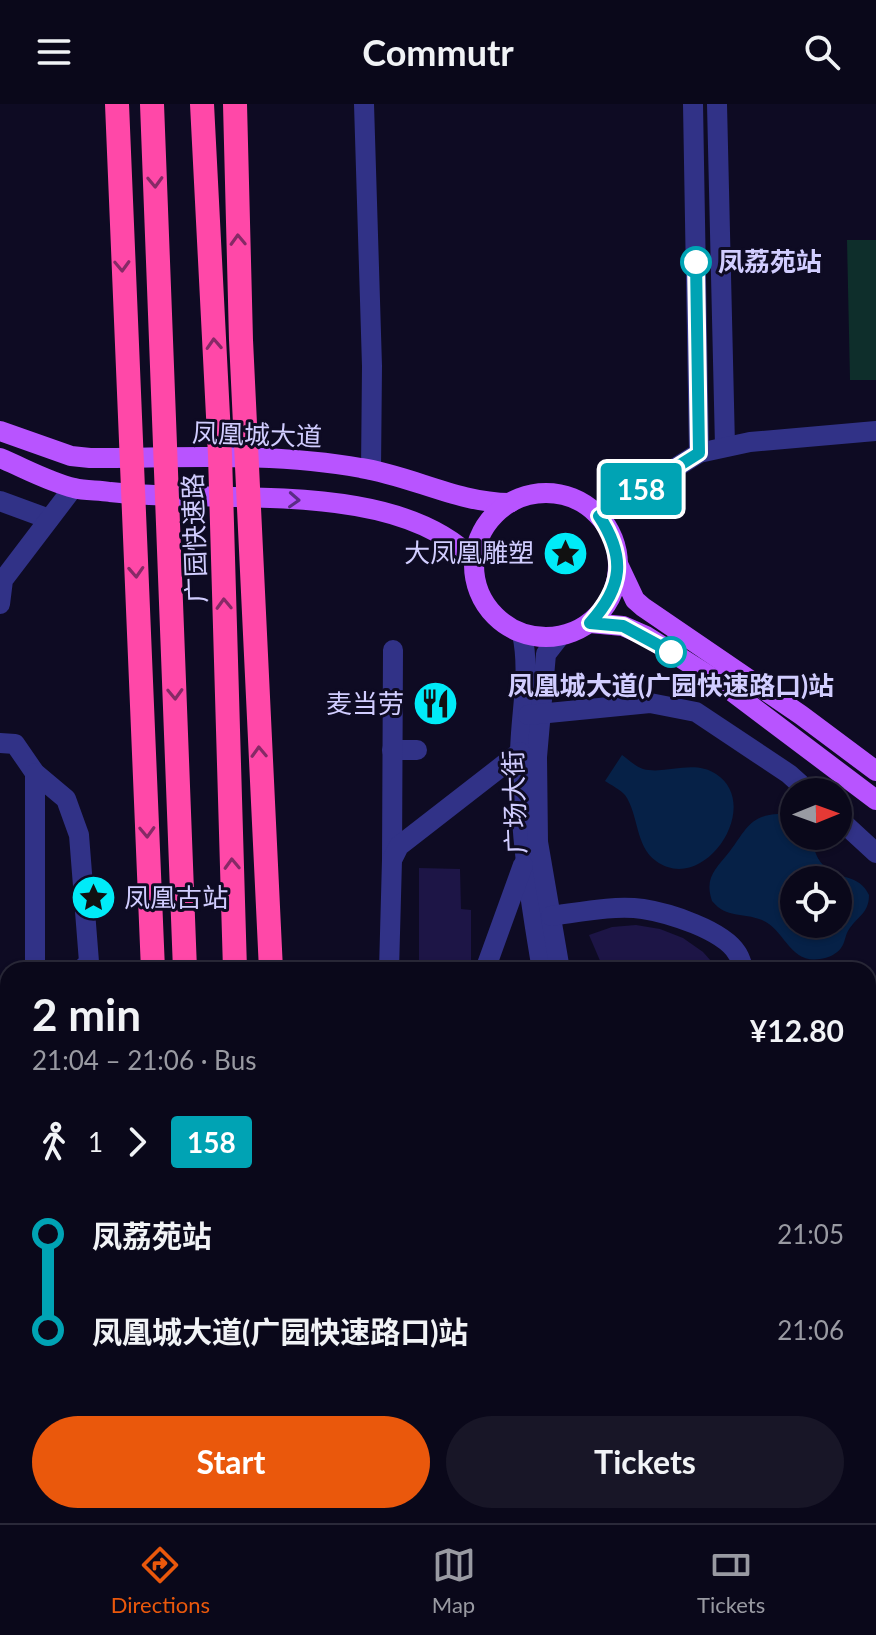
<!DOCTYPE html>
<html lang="en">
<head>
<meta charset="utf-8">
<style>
  :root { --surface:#0a081a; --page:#181627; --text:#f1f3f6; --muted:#999aa2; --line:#2a2939; --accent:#ea580c }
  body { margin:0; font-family:Lato,"Noto Sans SC",sans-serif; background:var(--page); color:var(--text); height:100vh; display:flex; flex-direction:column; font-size:30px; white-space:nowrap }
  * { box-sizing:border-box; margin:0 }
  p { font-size:26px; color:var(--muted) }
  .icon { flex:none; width:44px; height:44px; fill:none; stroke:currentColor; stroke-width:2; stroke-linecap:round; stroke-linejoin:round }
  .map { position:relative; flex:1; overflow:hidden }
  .sheet { position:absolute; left:0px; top:858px; width:876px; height:562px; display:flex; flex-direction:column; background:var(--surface); border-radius:24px 24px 0 0; box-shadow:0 2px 6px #0004,0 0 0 2px var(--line) }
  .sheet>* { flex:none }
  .badge { padding:0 16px; border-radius:6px; font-size:28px; line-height:52px }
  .needle { width:52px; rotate:89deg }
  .controls { position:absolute; left:780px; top:674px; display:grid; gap:16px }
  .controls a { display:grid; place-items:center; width:72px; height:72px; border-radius:50%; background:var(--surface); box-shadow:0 2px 6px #0004,0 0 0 2px var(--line); font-size:40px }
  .map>.badge { position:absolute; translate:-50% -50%; box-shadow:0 0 0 4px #fff }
  .legs { display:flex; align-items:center; gap:12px; height:88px; padding:0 32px; font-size:26px }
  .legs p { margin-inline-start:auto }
  .summary { display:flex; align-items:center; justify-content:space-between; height:136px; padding:0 32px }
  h1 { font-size:44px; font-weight:700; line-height:60px }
  .primary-button { display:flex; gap:16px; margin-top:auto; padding:16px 32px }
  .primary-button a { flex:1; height:92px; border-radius:48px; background:var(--accent); color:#fff; font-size:32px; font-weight:700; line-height:92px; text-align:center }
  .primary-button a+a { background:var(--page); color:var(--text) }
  ul { padding:0 32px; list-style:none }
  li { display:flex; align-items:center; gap:28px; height:96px; font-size:30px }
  li i { display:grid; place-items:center; width:12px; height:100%; margin:0 10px; background:currentColor }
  li i::after { content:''; width:20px; height:20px; margin:-10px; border:6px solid; border-radius:50%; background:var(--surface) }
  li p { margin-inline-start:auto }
  li:first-child i { background:linear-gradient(#0000 50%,currentColor 0) }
  li:last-child i { background:linear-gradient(currentColor 50%,#0000 0) }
  header { display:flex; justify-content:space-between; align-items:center; height:104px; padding:0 32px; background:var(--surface); font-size:36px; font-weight:700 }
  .tab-bar { display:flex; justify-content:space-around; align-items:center; height:112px; border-top:2px solid var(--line); background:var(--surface); font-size:22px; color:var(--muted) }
  .tab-bar a { display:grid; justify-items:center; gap:4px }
  .tab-bar .active { color:var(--accent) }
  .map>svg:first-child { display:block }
  .green { fill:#0e2e2b }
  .water { fill:#062147; fill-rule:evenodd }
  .building { fill:#1d1546 }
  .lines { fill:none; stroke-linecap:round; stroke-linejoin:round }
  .minor { stroke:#313287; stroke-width:20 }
  .major { stroke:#b854ff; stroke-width:20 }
  .highway { stroke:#ff48a8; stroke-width:24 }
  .oneway { stroke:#862a66 }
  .oneway2 { stroke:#5a2c86 }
  .line-1-casing { stroke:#fff; stroke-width:18 }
  .line-1 { stroke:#00a3b4; stroke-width:12 }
  .stop-1-dot { fill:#fff; stroke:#00a3b4; stroke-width:4 }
  .labels { text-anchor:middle; stroke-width:6; stroke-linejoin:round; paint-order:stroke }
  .stop-label { font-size:26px; font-weight:bold; fill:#d1cdff; stroke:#0e0b23; text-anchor:start }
  .street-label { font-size:26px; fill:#d1cdff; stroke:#0e0b23 }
  .poi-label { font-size:26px; fill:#d1cdff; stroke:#0e0b23; text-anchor:end }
</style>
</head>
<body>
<header><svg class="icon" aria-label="menu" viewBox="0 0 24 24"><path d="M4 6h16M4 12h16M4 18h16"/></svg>Commutr<svg class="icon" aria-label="search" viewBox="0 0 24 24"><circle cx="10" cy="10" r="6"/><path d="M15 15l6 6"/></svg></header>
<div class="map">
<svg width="876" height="1419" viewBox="0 0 876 1419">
  <rect width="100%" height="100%" fill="#0e0b23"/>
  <polygon class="green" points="847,136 876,136 876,276 850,276"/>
  <g class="water">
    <path d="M622,651C628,655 636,663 643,665C666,671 693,655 716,670C764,701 704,792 656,757C635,742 639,711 625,691C621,686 611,681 605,677Z"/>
    <path d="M778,710L794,716V732H810C814,742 815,753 823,761C838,777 859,769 869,791C869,810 857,812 848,827C845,832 845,839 841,844C837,850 828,854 820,855C790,860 785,826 762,816C742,808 727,815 712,797C704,773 716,765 730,747C745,727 750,711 778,710ZM838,776V820H794V776Z"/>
  </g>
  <g class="building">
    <polygon points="419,764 460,765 461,805 471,806 471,866 419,866"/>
    <polygon points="636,821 660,825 683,834 703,848 719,866 604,866 589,831 612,823"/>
    <polygon points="868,1080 876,1087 876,1121 868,1114"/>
    <polygon points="868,1138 876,1145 876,1237 868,1227"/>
    <polygon points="382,1412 570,1412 574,1419 380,1419"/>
    <polygon points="605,1412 674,1412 677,1419 608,1419"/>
  </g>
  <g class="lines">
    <g class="minor">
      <polyline points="364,0 372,262 371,366"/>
      <polyline points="693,0 699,349"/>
      <polyline points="717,0 725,342"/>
      <polyline points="0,397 49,415"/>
      <polyline points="599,412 699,349 750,338 876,327"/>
      <polyline points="0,500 3,476 73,384"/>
      <path d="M522,530C531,570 520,611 520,652C519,725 530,795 542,866"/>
      <polyline points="560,532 546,550 537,653 538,738 560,866"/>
      <polyline points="528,611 650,599 696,608 789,670 809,688"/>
      <polyline points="0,639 15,640 35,669 66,695 79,731 89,858 81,866"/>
      <polyline points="392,646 417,646"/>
      <polyline points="838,714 876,749"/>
      <polyline points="392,756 393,546"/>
      <path d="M551,812C581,808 614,801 643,805C669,809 723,826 737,849C740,853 742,861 744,866"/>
      <polyline points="35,866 35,669"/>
      <polyline points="389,866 392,756 399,742 520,648"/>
      <polyline points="485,866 523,761"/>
      <polyline points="0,928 8,926"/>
      <polyline points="868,1126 876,1134"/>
      <polyline points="600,1412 603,1419"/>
      <polyline points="794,1412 798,1419"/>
      <polyline points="280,1419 282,1412"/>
      <polyline points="326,1419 328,1412"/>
    </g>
    <g class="major">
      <path d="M0,327L71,352L90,354C180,354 273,348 361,364C412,372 458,399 510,399"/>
      <path d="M0,354C24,364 49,378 74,384C85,387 98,386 110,388C218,401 394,373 474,456"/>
      <circle cx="546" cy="461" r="72"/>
      <polyline points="618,460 635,496 643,503 801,611 876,667"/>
      <polyline points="590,519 623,522 646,532 722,580 876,696"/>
    </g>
    <g class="highway">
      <polyline points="117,0 153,866"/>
      <polyline points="152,0 185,866"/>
      <polyline points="202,0 220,351 235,866"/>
      <polyline points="235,0 241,236 271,866"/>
      <polyline points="115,1419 117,1412"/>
      <polyline points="186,1419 188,1412"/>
    </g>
  </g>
  <defs><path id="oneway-chevron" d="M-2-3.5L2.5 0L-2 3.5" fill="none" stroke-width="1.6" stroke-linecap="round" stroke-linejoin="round" transform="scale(2)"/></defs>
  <g class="oneway">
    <use href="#oneway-chevron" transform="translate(155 78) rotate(88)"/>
    <use href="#oneway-chevron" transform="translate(238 136) rotate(-92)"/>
    <use href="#oneway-chevron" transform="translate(122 162) rotate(88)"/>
    <use href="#oneway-chevron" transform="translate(214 240) rotate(-93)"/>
    <use href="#oneway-chevron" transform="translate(136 468) rotate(87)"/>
    <use href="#oneway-chevron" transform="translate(224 500) rotate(-92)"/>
    <use href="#oneway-chevron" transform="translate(175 590) rotate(88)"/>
    <use href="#oneway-chevron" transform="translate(259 648) rotate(-92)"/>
    <use href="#oneway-chevron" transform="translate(147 728) rotate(88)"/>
    <use href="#oneway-chevron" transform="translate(232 760) rotate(-92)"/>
  </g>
  <use class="oneway2" href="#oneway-chevron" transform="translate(294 396) rotate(3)"/>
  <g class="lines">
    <defs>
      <path id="line-1" d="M671,548L623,522L590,519C623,483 626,453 599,412L699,349L696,158"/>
    </defs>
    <use href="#line-1" class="line-1-casing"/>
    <use href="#line-1" class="line-1"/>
  </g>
  <defs>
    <symbol id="sight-disc" viewBox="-11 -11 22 22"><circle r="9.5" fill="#00ebf8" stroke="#0e0b23"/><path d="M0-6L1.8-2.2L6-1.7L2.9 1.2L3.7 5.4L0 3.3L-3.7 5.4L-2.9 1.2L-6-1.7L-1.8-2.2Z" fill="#111"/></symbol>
    <symbol id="restaurant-disc" viewBox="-11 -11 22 22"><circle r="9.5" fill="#00ebf8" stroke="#0e0b23"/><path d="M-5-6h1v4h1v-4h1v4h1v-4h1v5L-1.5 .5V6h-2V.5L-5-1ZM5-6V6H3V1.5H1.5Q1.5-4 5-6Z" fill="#111"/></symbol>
  </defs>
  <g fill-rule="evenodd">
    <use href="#sight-disc" x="540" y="424" width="51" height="51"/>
    <use href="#restaurant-disc" x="410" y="574" width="51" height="51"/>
    <use href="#sight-disc" x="68" y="768" width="51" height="51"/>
  </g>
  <g class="stop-1-dot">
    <circle cx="696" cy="158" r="14"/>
    <circle cx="671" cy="548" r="14"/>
  </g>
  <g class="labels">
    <g class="stop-label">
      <text x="718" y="167">凤荔苑站</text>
      <text x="671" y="591" text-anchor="middle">凤凰城大道(广园快速路口)站</text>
    </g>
    <g class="street-label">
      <text transform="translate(257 331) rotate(2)" y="9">凤凰城大道</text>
      <text transform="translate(195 434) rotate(-92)" y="9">广园快速路</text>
      <text transform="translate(515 698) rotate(-92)" y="9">广场大街</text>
    </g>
    <g class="poi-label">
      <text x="534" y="458">大凤凰雕塑</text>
      <text x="404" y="609">麦当劳</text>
      <text x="124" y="803" text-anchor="start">凤凰古站</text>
    </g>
  </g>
</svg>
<div class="controls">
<a><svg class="needle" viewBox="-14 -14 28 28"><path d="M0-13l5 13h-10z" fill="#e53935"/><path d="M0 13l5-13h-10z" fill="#999aa2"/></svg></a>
<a><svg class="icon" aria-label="locate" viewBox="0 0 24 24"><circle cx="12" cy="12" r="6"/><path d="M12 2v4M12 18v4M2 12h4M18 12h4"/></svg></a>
</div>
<b class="badge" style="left:641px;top:385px;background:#00a3b4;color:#fff">158</b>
<section class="sheet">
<div class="summary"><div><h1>2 min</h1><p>21:04 – 21:06 · Bus</p></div><b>¥12.80</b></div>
<div class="legs"><svg class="icon" aria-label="walk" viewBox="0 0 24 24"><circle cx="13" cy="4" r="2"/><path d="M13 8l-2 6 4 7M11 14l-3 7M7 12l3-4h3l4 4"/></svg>1<svg class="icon" aria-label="forward" viewBox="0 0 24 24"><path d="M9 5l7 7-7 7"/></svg><b class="badge" style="background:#00a3b4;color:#fff">158</b></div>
<ul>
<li><i style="color:#00a3b4"></i><b>凤荔苑站</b><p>21:05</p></li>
<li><i style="color:#00a3b4"></i><b>凤凰城大道(广园快速路口)站</b><p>21:06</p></li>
</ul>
<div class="primary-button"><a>Start</a><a>Tickets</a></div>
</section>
</div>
<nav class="tab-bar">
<a class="active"><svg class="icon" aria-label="directions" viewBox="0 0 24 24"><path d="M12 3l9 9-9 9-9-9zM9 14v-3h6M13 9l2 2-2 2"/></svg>Directions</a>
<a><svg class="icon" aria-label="map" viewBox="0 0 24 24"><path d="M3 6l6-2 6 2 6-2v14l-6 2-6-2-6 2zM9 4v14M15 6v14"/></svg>Map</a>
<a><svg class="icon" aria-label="tickets" viewBox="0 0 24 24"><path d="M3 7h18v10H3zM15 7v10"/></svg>Tickets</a>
</nav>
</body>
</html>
